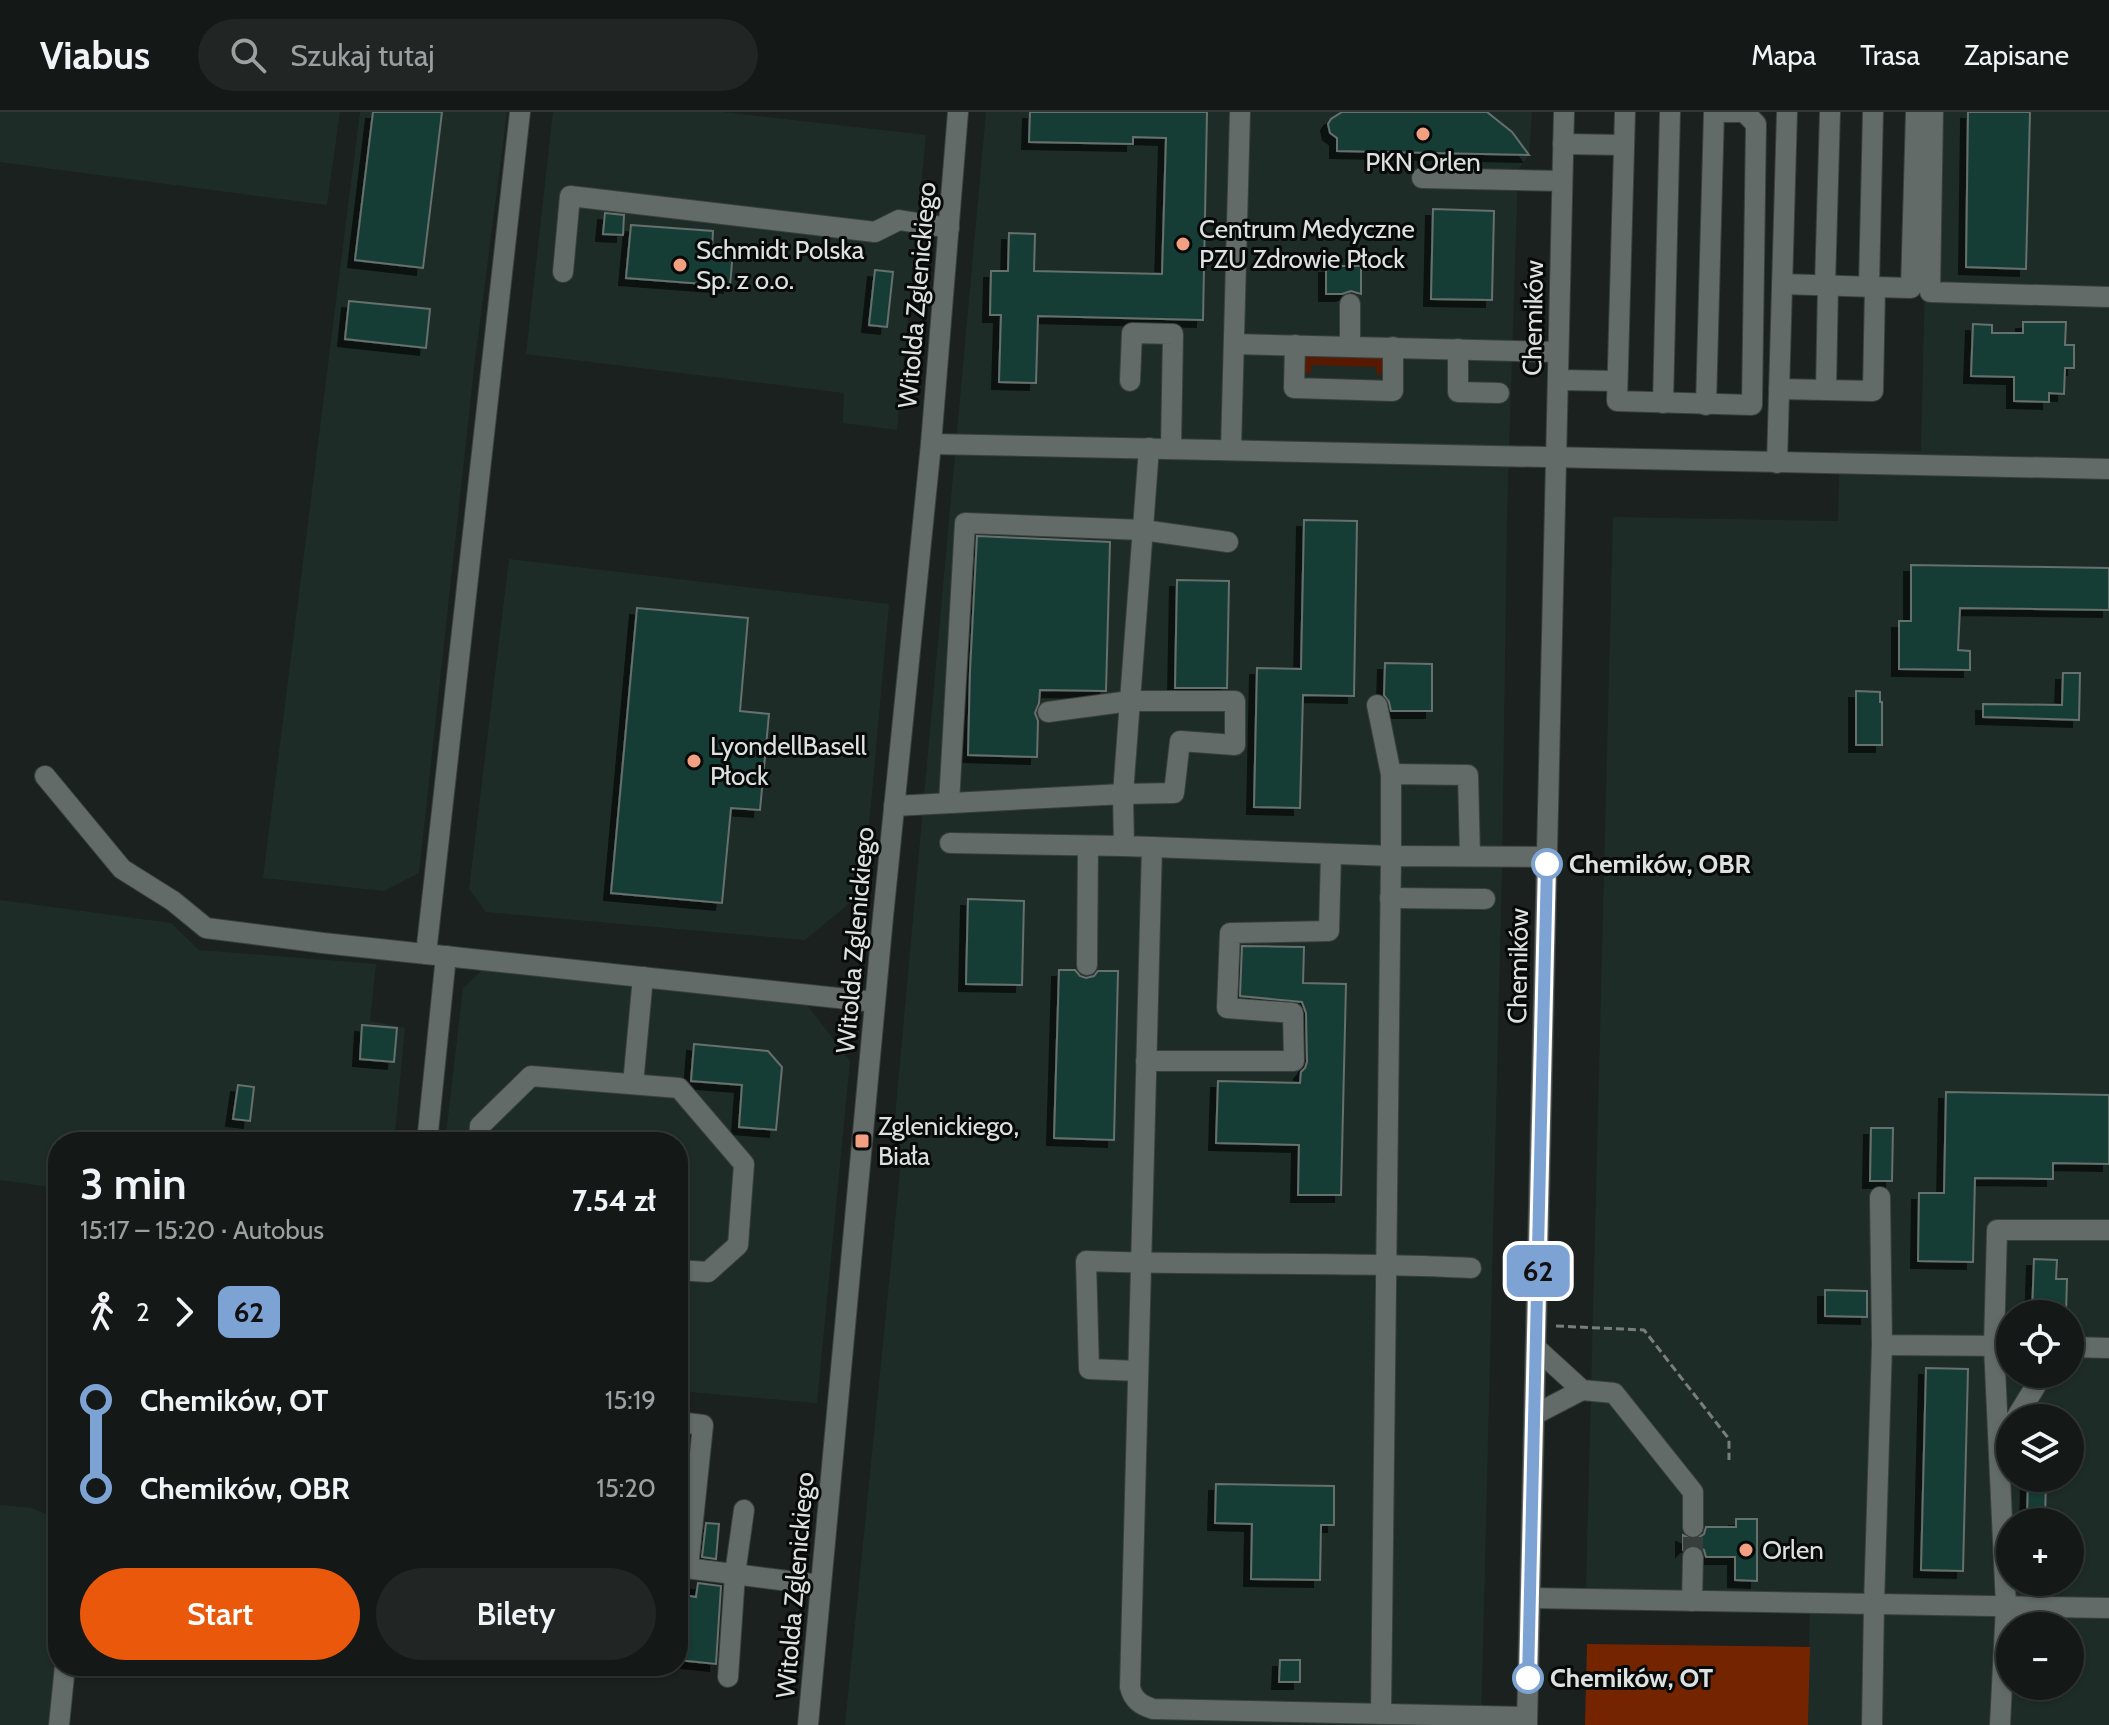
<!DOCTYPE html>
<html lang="pl">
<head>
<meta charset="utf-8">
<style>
  :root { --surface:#141917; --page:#212624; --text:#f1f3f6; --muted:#9da0a1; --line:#333836; --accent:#ea580c }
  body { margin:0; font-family:Cabin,sans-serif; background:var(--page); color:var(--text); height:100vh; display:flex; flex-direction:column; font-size:30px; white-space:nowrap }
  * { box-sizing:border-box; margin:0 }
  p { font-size:26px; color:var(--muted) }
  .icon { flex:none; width:44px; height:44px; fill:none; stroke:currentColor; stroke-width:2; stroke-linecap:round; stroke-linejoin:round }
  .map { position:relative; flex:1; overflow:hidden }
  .drawer { position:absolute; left:48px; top:1020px; width:640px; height:544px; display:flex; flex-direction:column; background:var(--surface); border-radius:32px; box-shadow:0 2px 6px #0004,0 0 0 2px var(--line) }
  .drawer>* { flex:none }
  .badge { padding:0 16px; border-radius:12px; font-size:28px; line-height:52px }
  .controls { position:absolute; left:1996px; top:1188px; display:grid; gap:16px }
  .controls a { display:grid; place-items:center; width:88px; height:88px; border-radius:50%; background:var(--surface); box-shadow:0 2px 6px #0004,0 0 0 2px var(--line); font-size:40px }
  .map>.badge { position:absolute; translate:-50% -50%; box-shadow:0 0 0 4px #fff }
  .legs { display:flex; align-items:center; gap:12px; height:88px; padding:0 32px; font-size:26px }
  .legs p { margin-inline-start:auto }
  .head { display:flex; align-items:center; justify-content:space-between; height:136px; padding:0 32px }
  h1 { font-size:44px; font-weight:600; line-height:60px }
  .button { display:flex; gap:16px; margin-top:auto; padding:16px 32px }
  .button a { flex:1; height:92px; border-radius:48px; background:var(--accent); color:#fff; font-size:32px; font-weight:600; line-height:92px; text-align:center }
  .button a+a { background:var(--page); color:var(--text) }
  ul { padding:0 32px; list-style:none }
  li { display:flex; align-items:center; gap:28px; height:88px; font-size:30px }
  li i { display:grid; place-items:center; width:12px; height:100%; margin:0 10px; background:currentColor }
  li i::after { content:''; width:20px; height:20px; margin:-10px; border:6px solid; border-radius:50%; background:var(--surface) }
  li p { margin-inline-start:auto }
  li:first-child i { background:linear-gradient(#0000 50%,currentColor 0) }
  li:last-child i { background:linear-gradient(currentColor 50%,#0000 0) }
  header { display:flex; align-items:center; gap:48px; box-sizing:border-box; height:112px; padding:0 40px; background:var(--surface); border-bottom:2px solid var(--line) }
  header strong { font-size:38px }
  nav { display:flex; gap:44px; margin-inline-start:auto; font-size:28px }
  .search { width:560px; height:72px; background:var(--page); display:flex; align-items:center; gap:20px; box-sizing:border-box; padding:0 28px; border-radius:44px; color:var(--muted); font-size:30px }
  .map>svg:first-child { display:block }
  .built { fill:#1e2c28; fill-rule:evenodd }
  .green { fill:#571a00 }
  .forest { fill:#742500 }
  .building { fill:#163d34; stroke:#666f6c; stroke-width:2; filter:url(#shadow) }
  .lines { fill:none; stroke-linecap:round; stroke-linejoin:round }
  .minor-tunnel { stroke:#383e3c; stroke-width:20; stroke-dasharray:20 10; stroke-linecap:butt }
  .minor-casing { stroke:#393f3d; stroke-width:22 }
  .path { stroke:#797e7d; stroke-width:3; stroke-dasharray:8 4; stroke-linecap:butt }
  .minor { stroke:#626b68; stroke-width:20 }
  .line-1-casing { stroke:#fff; stroke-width:18 }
  .line-1 { stroke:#7da3d5; stroke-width:12 }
  .poi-dot { fill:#f2a081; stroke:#070a09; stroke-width:3 }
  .stop-1-dot { fill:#fff; stroke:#7da3d5; stroke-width:4 }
  .labels { text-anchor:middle; stroke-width:6; stroke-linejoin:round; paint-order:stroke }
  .poi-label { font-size:26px; fill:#dde2e1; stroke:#070a09; text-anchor:start }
  .street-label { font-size:26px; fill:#dde2e1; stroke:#070a09 }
  .stop-label { font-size:26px; font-weight:bold; fill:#dde2e1; stroke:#070a09; text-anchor:start }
</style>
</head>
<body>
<header>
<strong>Viabus</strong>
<div class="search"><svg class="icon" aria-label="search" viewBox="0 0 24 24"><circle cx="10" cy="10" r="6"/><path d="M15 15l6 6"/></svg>Szukaj tutaj</div>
<nav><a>Mapa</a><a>Trasa</a><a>Zapisane</a></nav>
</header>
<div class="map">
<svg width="2109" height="1613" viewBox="0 0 2109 1613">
  <defs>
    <filter id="shadow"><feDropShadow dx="-7" dy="7" stdDeviation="0" flood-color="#0009"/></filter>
  </defs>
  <rect width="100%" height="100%" fill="#1b211f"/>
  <g class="built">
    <polygon points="0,0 340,0 327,93 0,50"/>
    <polygon points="360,0 507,0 474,256 419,761 384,779 263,766"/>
    <polygon points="553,0 722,0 926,23 897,318 843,311 844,281 526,242"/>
    <polygon points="986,0 1531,0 1532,2 1529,43 1518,58 1507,402 1502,758 1481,1613 845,1613 902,1040 892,1039"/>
    <path d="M1929,0H2109V1613H1808L1810,1484L1586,1479L1613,405L1838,409L1840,338L1921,339ZM2010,1202H2070V1262H2010ZM2010,1306H2070V1366H2010ZM2010,1410H2070V1470H2010ZM2010,1514H2070V1574H2010Z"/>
    <polygon points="509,447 889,492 863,780 805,828 486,800 469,777"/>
    <polygon points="0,788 171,811 199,838 376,852 370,909 405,916 394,1030 58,1030 58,1076 0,1068"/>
    <polygon points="482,858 807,893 850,949 817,1291 678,1279 678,1030 445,1030 463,876"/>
    <polygon points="0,1393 32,1396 58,1407 58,1517 50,1613 0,1613"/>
  </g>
  <polygon class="green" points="1306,245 1383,246 1386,252 1384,261 1377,263 1376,255 1311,253 1311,262 1304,260 1303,249"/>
  <polygon class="forest" points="1587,1532 1810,1535 1808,1613 1585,1613"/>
  <g class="building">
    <polygon points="373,0 442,0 423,156 355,148"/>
    <polygon points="1030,0 1207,0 1203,208 1038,204 1036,271 999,270 1001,203 990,203 991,159 1008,159 1009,121 1035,122 1034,159 1162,162 1166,26 1133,25 1133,32 1029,30"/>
    <polygon points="1342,0 1487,0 1512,20 1529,43 1337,39 1337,26 1330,21 1328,12 1331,7"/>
    <polygon points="1968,0 2030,0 2026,157 1966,155"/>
    <polygon points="1433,97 1494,99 1492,188 1431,187"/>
    <polygon points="605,101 624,103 623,123 603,122"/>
    <polygon points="631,113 713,119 712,138 733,139 730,174 626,166"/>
    <polygon points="1326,154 1361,154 1361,182 1351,179 1342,182 1326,182"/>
    <polygon points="875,158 893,160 887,215 869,213"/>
    <polygon points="349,189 430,197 426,236 345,227"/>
    <polygon points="2023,210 2066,210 2065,233 2074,233 2074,256 2065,256 2064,282 2049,281 2049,290 2014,289 2014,265 1971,264 1973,212 1992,213 1992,221 2023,221"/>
    <polygon points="1304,408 1357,409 1354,584 1303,583 1300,696 1254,695 1257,556 1301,557"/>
    <polygon points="977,424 1110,430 1106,579 1040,578 1039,591 1035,601 1038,609 1037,645 968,643 970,559"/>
    <polygon points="1911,453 2109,456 2109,498 1960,496 1958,538 1970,539 1970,558 1899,557 1899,509 1911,509"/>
    <polygon points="1177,468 1229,469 1227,576 1175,576"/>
    <polygon points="637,496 748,506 740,599 769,602 760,698 731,696 722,791 611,781"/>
    <polygon points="1385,551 1432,552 1432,599 1391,599 1389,590 1384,583"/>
    <polygon points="2063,561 2080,561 2079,608 1983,605 1983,592 2062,593"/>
    <polygon points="1856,579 1880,580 1880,590 1882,590 1882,633 1856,633"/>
    <polygon points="968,787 1024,789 1022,873 966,872"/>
    <polygon points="1242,834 1304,835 1303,871 1346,872 1341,1083 1298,1083 1299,1033 1216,1031 1218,969 1300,971 1301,960 1305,956 1307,950 1306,901 1302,890 1240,884"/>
    <polygon points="1059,858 1075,858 1080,864 1086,866 1094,864 1098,859 1118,859 1114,1028 1054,1026"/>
    <polygon points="362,913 397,916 394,950 360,947"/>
    <polygon points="694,932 768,939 782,955 776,1018 739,1015 742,973 691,969"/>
    <polygon points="238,973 254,975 250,1009 233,1007"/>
    <polygon points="1946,980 2109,983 2109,1052 2053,1051 2053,1067 1975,1066 1973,1150 1918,1149 1919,1081 1944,1081"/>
    <polygon points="1871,1016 1893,1016 1892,1069 1870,1069"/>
    <polygon points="2034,1147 2057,1148 2056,1167 2067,1167 2066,1201 2032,1202"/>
    <polygon points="1825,1178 1867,1179 1867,1205 1825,1204"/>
    <polygon points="1926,1256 1968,1257 1963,1459 1921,1458"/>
    <polygon points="2028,1366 2046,1366 2045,1410 2027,1410"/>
    <polygon points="1216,1372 1334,1374 1334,1413 1321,1413 1320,1468 1251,1467 1252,1412 1215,1411"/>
    <polygon points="1736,1407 1757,1407 1757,1469 1735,1468 1735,1445 1706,1445 1704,1438 1694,1432 1687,1433 1683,1437 1683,1423 1694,1428 1704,1422 1706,1415 1736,1415"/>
    <polygon points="706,1411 719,1412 716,1447 702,1445"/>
    <polygon points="698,1471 721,1474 716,1552 678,1548 678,1482 696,1485"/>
    <polygon points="1280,1548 1300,1548 1300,1570 1279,1570"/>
  </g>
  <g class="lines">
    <polyline class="minor-tunnel" points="1693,1445 1693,1415"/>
    <defs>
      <g id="minor">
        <polyline points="1625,0 1617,289 1752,293 1756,12 1744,0 1725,0"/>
        <polyline points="1933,0 1930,180 2109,185"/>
        <polyline points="1563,32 1623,33"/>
        <polyline points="1422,66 1562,69"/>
        <polyline points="563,160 570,84 875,120 899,108 949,116"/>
        <polyline points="1825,173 1830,0"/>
        <polyline points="1869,174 1873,0"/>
        <polyline points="1875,175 1911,176 1916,0"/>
        <polyline points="1350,192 1350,234"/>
        <polyline points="1234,232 1558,240"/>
        <polyline points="1295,233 1294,276 1393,279 1393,235"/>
        <polyline points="1458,237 1458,280 1499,281"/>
        <polyline points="1558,268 1617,269"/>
        <polyline points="1130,269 1132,221 1173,222 1171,336"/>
        <polyline points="1779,277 1873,279 1875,175 1782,172"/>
        <polyline points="1826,278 1828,173"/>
        <polyline points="1663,291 1670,0"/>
        <polyline points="1706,293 1714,0"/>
        <polyline points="931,332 2109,357"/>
        <polyline points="1231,337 1240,0"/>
        <polyline points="1777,351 1787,0"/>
        <polyline points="1377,593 1391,662"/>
        <polyline points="1048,600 1130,589 1235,589 1235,633 1180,629 1174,681 1123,682 1149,336"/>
        <polyline points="45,664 122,757 173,789 206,816 323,831 875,890"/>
        <polyline points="949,691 965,411 1143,418 1228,430"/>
        <path d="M894,694L1123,682L1124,734L1152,735L1130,1575C1133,1588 1141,1593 1153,1597L1527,1605"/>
        <polyline points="950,731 1124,734"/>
        <polyline points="1152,735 1391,744 1391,662 1468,663 1470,744"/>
        <polyline points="1390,786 1485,787"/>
        <polyline points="426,842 520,0"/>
        <polyline points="1087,853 1088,734"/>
        <polyline points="1146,949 1294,949 1293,901 1227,896 1230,821 1329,819 1331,742"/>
        <polyline points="633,972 643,865"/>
        <polyline points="427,1030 446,844"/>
        <polyline points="479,1030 480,1014 531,964 679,976 744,1052 738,1133 708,1160 678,1158"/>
        <polyline points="1880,1085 1882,1233 2010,1234"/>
        <polyline points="2070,1235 2109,1236"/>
        <polyline points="1536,1236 1582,1278 1614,1281 1693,1380 1693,1415"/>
        <path d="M1138,1259L1089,1257L1086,1149C1214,1154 1343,1149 1471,1156"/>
        <polyline points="1534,1303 1582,1278"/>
        <polyline points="2016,1306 2043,1262"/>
        <polyline points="678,1310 703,1313 688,1456"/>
        <polyline points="678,1455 820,1473"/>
        <polyline points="1530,1486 2109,1496"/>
        <polyline points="1692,1489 1693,1445"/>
        <polyline points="728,1565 735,1462 744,1398"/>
        <polyline points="1381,1602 1391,744 1547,745"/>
        <polyline points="59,1613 65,1554"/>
        <polyline points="808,1613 883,805 931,332 958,0"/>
        <polyline points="1527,1613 1564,0"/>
        <polyline points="1872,1613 1874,1492 1882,1233"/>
        <polyline points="2000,1613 2006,1494 1994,1234 1997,1118 2109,1118"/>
      </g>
    </defs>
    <use href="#minor" class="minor-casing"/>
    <polyline class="path" points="1556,1214 1644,1218 1729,1327 1729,1348"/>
    <use href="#minor" class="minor"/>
  </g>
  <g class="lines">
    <defs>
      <polyline id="line-1" points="1528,1566 1547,752"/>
    </defs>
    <use href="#line-1" class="line-1-casing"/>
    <use href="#line-1" class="line-1"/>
  </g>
  <g class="poi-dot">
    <circle cx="1423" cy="22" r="8"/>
    <circle cx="1183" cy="132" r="8"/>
    <circle cx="680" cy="153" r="8"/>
    <circle cx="694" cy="649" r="8"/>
    <rect x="854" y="1021" width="16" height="16" rx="4"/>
    <circle cx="1746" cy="1438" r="8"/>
  </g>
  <g class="stop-1-dot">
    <circle cx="1547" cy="752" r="14"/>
    <circle cx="1528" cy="1566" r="14"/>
  </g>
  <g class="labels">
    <g class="poi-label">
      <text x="1423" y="59" text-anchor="middle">PKN Orlen</text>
      <text x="1199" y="126">Centrum Medyczne<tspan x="1199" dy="30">PZU Zdrowie Płock</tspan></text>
      <text x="696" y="147">Schmidt Polska<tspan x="696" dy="30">Sp. z o.o.</tspan></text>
      <text x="710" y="643">LyondellBasell<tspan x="710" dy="30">Płock</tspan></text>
      <text x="878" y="1023">Zglenickiego,<tspan x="878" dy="30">Biała</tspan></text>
      <text x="1762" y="1447">Orlen</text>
    </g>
    <g class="street-label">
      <text transform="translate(917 183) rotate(-85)" y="9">Witolda Zglenickiego</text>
      <text transform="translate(1533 206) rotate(-89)" y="9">Chemików</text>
      <text transform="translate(855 828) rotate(-85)" y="9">Witolda Zglenickiego</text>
      <text transform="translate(1518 854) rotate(-89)" y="9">Chemików</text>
      <text transform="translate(795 1473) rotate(-85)" y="9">Witolda Zglenickiego</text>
    </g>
    <g class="stop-label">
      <text x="1569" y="761">Chemików, OBR</text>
      <text x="1550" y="1575">Chemików, OT</text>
    </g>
  </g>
</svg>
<div class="controls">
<a><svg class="icon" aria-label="locate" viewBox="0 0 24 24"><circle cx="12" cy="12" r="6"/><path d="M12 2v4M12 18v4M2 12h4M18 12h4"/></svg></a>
<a><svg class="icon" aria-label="layers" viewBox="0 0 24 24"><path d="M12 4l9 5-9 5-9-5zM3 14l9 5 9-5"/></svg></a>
<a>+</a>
<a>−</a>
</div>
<b class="badge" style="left:1538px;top:1159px;background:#7da3d5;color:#111">62</b>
<section class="drawer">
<div class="head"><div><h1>3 min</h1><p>15:17 – 15:20 · Autobus</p></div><b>7.54 zł</b></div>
<div class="legs"><svg class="icon" aria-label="walk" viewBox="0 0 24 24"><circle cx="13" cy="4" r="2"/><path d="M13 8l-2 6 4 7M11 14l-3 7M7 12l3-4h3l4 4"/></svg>2<svg class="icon" aria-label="forward" viewBox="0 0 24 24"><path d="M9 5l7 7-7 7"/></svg><b class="badge" style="background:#7da3d5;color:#111">62</b></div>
<ul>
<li><i style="color:#7da3d5"></i><b>Chemików, OT</b><p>15:19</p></li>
<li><i style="color:#7da3d5"></i><b>Chemików, OBR</b><p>15:20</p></li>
</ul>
<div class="button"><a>Start</a><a>Bilety</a></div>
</section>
</div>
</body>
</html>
